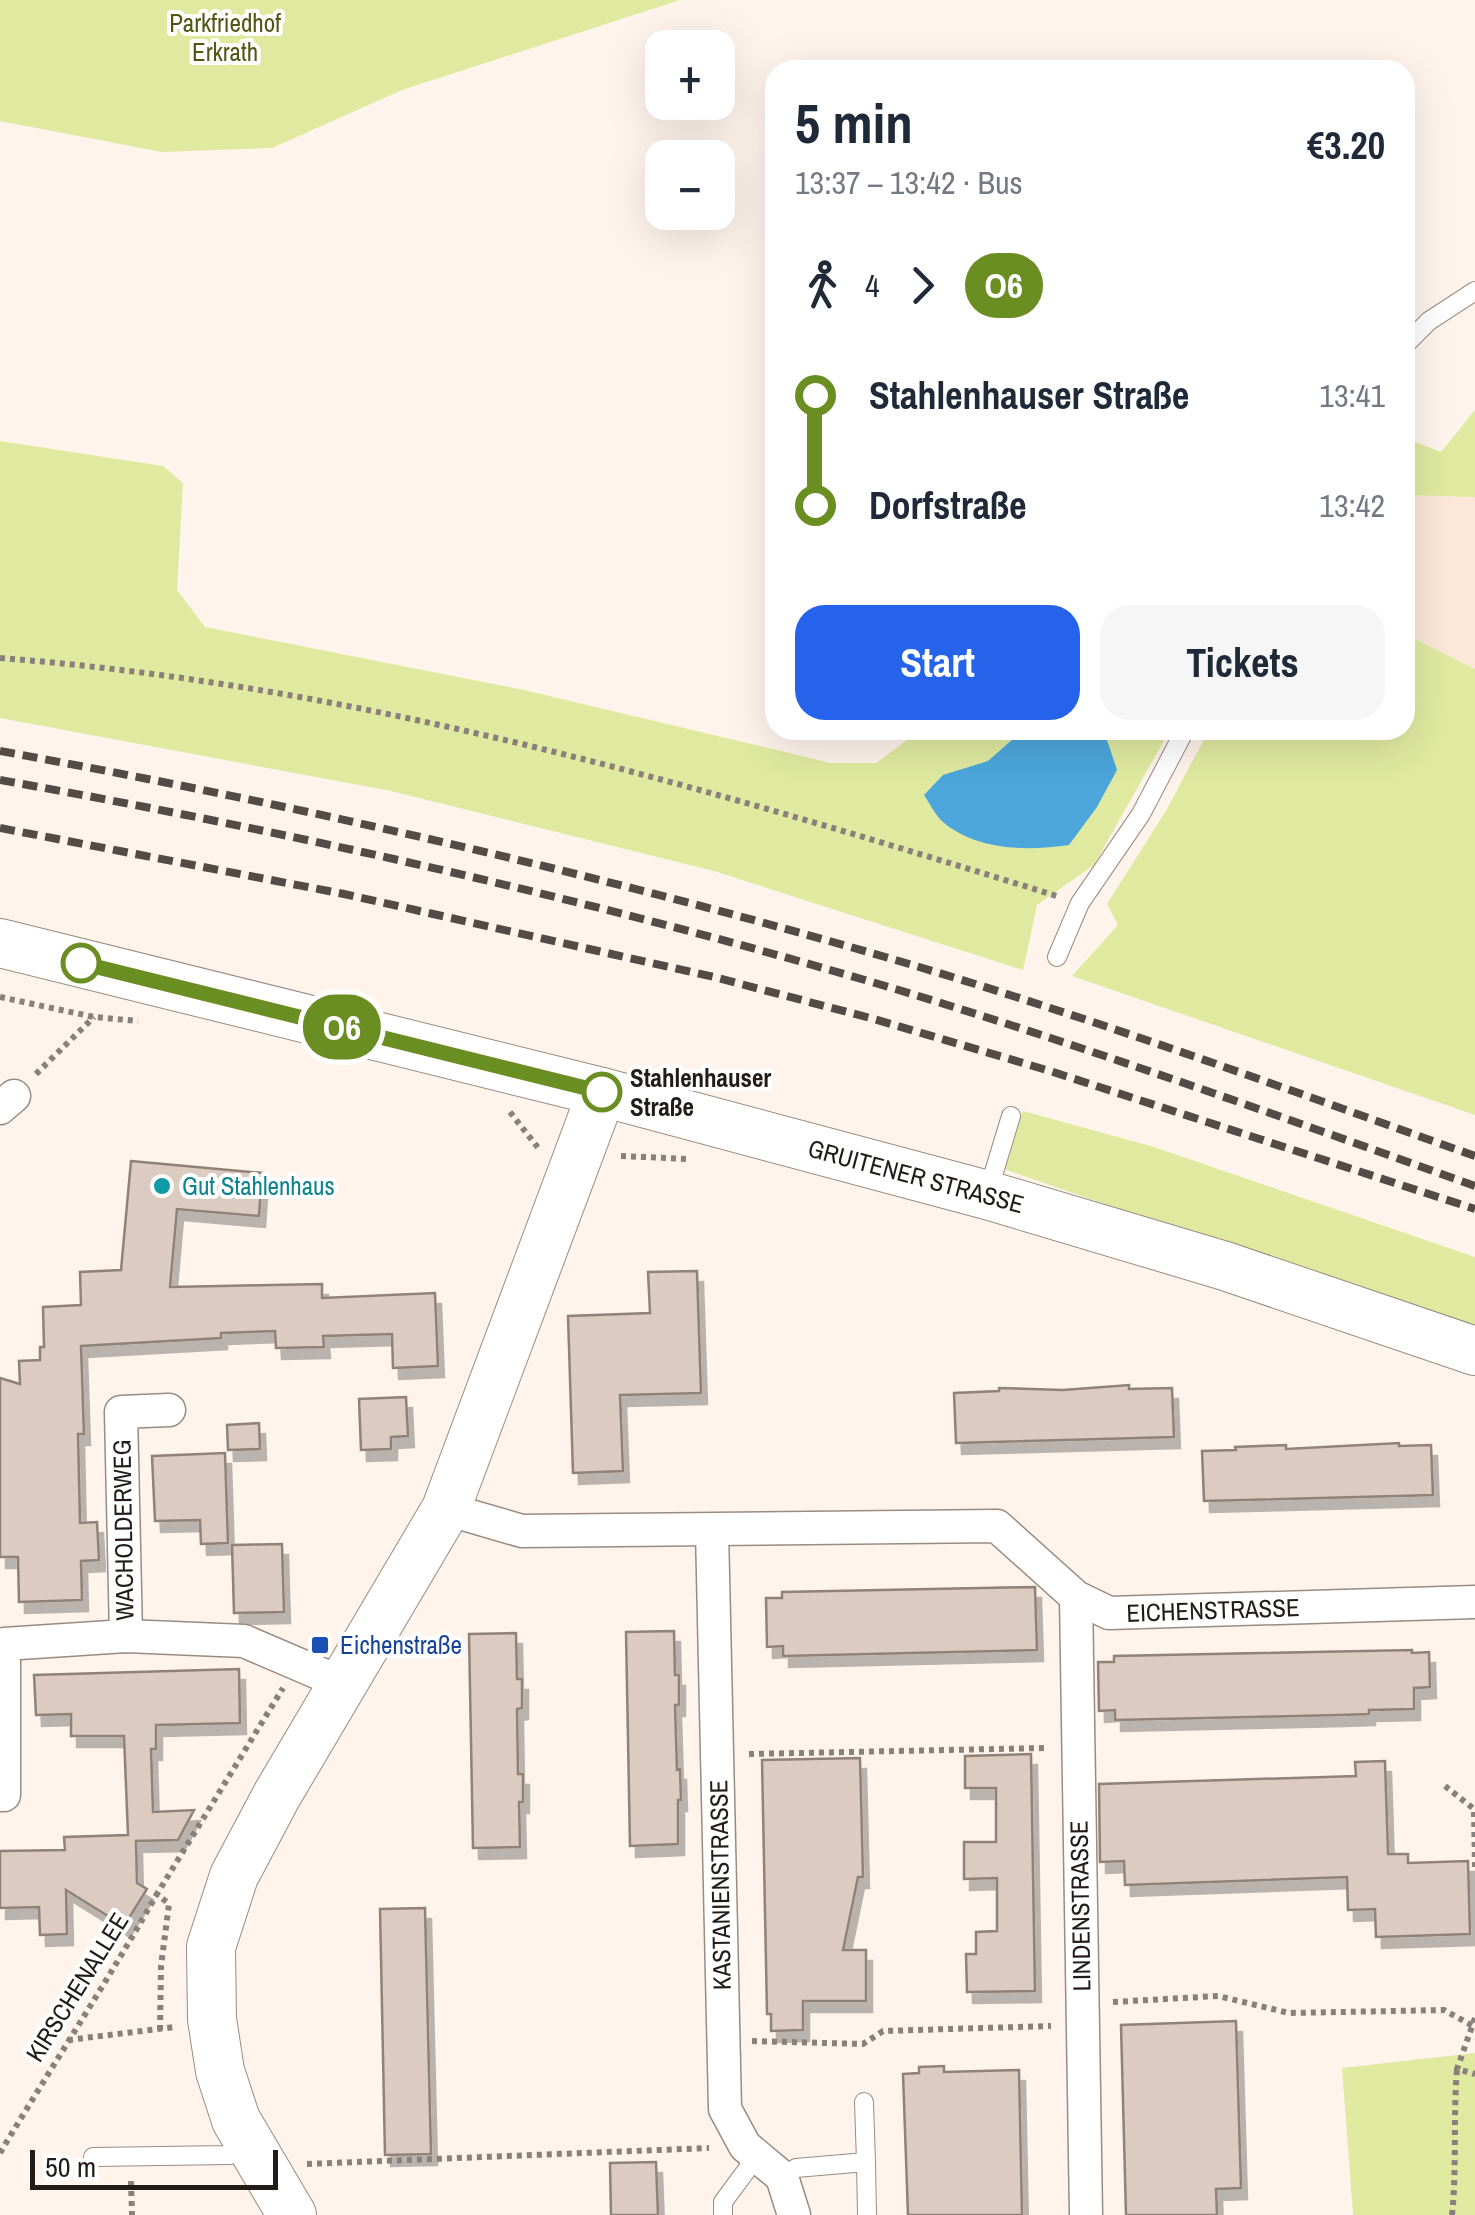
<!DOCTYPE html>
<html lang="en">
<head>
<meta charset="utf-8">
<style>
  :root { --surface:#fff; --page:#f6f6f7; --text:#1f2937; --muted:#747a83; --accent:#2563eb }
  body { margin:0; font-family:"Archivo Narrow",sans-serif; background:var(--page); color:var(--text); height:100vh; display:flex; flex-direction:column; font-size:38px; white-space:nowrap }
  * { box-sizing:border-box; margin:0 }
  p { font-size:32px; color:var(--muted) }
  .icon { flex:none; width:55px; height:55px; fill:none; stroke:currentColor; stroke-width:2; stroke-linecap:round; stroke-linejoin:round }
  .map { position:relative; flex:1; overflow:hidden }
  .side { position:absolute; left:765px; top:60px; width:650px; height:680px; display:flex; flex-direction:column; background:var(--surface); border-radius:30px; box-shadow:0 10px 40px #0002 }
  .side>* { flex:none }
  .badge { padding:0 20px; border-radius:32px; font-size:35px; line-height:65px }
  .controls { position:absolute; left:645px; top:30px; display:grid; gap:20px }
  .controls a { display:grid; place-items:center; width:90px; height:90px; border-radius:20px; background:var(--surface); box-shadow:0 10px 40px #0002; font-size:50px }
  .scale { position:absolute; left:30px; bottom:25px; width:248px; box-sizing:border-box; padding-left:10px; border:5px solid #221c18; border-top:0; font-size:28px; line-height:35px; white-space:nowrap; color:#221c18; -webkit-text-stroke:8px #fff; paint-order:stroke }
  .map>.badge { position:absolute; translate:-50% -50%; box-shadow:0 0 0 5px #fff }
  .legs { display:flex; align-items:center; gap:15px; height:110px; padding:0 30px; font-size:32px }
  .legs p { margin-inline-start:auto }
  .headline { display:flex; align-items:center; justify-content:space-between; height:170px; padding:0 30px }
  h1 { font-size:55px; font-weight:800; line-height:75px }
  .cta { display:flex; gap:20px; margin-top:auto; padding:20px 30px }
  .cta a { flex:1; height:115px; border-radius:30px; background:var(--accent); color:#fff; font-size:40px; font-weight:800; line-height:115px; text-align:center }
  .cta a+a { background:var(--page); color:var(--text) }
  ul { padding:0 30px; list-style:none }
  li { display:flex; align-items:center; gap:35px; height:110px; font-size:38px }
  li i { display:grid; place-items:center; width:15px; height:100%; margin:0 12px; background:currentColor }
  li i::after { content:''; width:25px; height:25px; margin:-12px; border:8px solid; border-radius:50%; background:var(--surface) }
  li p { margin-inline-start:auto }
  li:first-child i { background:linear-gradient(#0000 50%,currentColor 0) }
  li:last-child i { background:linear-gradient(currentColor 50%,#0000 0) }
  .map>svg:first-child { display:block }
  .education { fill:#fce7d8 }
  .green { fill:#dfeaa0 }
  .water { fill:#4ca6dc }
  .building { fill:#dbcbc0; stroke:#918277; stroke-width:2.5; filter:url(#shadow) }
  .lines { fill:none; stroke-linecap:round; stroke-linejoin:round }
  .lane-casing { stroke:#9a8b80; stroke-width:20 }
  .street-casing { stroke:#9a8b80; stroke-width:35 }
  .secondary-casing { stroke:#9a8b80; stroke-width:50 }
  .path { stroke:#88807a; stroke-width:6; stroke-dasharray:5 5; stroke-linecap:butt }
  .lane { stroke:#fff; stroke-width:18 }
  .street { stroke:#fff; stroke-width:32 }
  .secondary { stroke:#fff; stroke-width:48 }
  .rail { stroke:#524b46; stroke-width:8; stroke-dasharray:15 8; stroke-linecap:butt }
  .line-1-casing { stroke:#fff; stroke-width:22 }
  .line-1 { stroke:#6b8e23; stroke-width:15 }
  .stop-1-dot { fill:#fff; stroke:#6b8e23; stroke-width:5 }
  .culture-dot { fill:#0f9aa8; stroke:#fff; stroke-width:4 }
  .transit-dot { fill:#1a4fb4; stroke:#fff; stroke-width:4 }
  .labels { text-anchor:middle; stroke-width:8; stroke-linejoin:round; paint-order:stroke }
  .park-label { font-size:25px; fill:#505613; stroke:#fff }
  .stop-label { font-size:25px; font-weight:bold; fill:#221c18; stroke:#fff; text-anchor:start }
  .street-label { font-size:25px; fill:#221c18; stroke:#fff }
  .culture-label { font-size:25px; fill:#0d838f; stroke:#fff; text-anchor:start }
  .transit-label { font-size:25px; fill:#164399; stroke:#fff; text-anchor:start }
</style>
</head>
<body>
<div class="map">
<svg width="1475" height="2215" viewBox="0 0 1475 2215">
  <defs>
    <filter id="shadow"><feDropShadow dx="6" dy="11" stdDeviation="0" flood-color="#0004"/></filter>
  </defs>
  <rect width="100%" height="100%" fill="#fef4ec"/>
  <polygon class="education" points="1405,495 1475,497 1475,669 1405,634"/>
  <g class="green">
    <polygon points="0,0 680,0 402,90 272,148 162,152 0,121"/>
    <polygon points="1475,410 1475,497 1405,495 1405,438 1441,452"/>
    <polygon points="0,441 163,466 183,483 177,590 205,627 524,690 831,763 876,763 921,730 1170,730 1094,865 1037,905 1023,970 714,871 391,791 0,718"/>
    <polygon points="1405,634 1475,669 1475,1115 1072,976 1118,925 1107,904 1167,809 1209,730 1405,730"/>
    <polygon points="1023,1111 1154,1147 1475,1257 1475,1333 1004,1169"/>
    <polygon points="1475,2053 1475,2215 1353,2215 1342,2068"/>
  </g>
  <path class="water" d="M1023,730H1110L1106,737L1117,770L1097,807L1069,845C1028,851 977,851 943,822C936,816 930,804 924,795L943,775L988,761Z"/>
  <g class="building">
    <polygon points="131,1161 262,1173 259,1216 177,1209 170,1287 322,1284 322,1298 435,1293 438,1366 393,1368 392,1334 323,1336 324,1347 276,1348 275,1331 221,1333 221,1338 81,1346 84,1434 78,1434 80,1523 97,1522 99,1560 81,1561 82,1600 19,1602 18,1557 0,1557 0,1378 20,1384 19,1361 40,1360 40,1347 44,1347 43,1307 81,1305 80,1272 121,1270"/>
    <polygon points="697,1271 701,1393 620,1395 623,1471 573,1473 568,1316 650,1313 648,1272"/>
    <polygon points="1129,1385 1129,1389 1172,1388 1174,1437 956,1443 954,1393 999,1391 999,1388 1063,1390"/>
    <polygon points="406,1397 408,1436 391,1437 391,1449 361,1450 359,1399"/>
    <polygon points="259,1423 260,1449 228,1450 227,1425"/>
    <polygon points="1399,1443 1399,1446 1431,1445 1433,1495 1204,1501 1202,1451 1236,1450 1235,1447 1286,1445 1286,1449"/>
    <polygon points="225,1453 228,1543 201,1544 200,1520 155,1521 152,1456"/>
    <polygon points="282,1544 284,1612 234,1613 232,1545"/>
    <polygon points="1035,1587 1037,1650 783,1656 783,1646 767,1647 766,1598 782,1598 782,1592"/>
    <polygon points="674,1631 675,1675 679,1675 679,1705 675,1705 677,1770 680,1769 681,1800 678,1800 678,1844 630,1846 626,1632"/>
    <polygon points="516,1633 517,1679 522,1679 522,1708 517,1709 518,1774 523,1774 523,1802 519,1802 520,1847 473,1848 469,1634"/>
    <polygon points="1412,1650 1412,1653 1429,1652 1430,1687 1414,1688 1414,1709 1369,1710 1369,1714 1339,1715 1115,1720 1115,1710 1099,1711 1098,1662 1114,1662 1114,1656"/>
    <polygon points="239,1669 240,1723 156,1725 156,1749 151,1749 153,1812 194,1810 178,1840 136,1841 137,1883 147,1889 124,1926 66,1890 67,1934 40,1935 39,1907 0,1908 0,1851 65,1850 64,1837 128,1835 124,1736 71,1736 71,1714 36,1715 34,1675"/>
    <polygon points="1031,1754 1035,1991 967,1992 966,1954 976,1954 976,1932 997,1931 997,1878 964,1879 964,1842 996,1842 996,1788 965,1788 965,1756"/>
    <polygon points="860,1758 863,1877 858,1877 843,1950 866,1950 866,2001 803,2001 803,2030 771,2031 771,2014 767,2014 762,1760"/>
    <polygon points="1385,1761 1388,1854 1408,1854 1408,1863 1468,1861 1470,1934 1376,1937 1375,1909 1348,1910 1347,1877 1125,1885 1124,1861 1100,1862 1099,1784 1356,1776 1355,1762"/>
    <polygon points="425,1908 431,2154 385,2155 380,1909"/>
    <polygon points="1236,2021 1241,2188 1216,2189 1217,2215 1126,2215 1121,2025"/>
    <polygon points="944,2066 944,2072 1019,2070 1022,2215 908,2215 903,2074 919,2073 919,2067"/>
    <polygon points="656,2162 658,2215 611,2215 610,2163"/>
  </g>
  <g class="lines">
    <defs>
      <g id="lane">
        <polyline points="1405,345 1429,321 1475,291"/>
        <polyline points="1057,957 1080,903 1141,814 1185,730"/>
        <polyline points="987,1195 1011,1116"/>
        <polyline points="864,2102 866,2162"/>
        <polyline points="93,2157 230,2155 250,2145"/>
        <polyline points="782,2177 796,2168 866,2162 867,2215"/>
        <polyline points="723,2215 723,2202 757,2156"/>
      </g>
      <g id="street">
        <polyline points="0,1108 14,1096"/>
        <polyline points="446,1509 522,1531 997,1526 1076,1597 1109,1613 1475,1602"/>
        <polyline points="712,1530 725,2109 745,2146 782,2177 794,2215"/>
        <polyline points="1076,1597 1086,2215"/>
        <polyline points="126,1636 121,1412 169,1410"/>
        <polyline points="0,1795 4,1795 4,1644 126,1636 244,1641 342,1683"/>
      </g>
      <g id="secondary">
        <polyline points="0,943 602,1092 987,1195 1225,1266 1475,1351"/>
        <polyline points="292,2215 236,2120 220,2071 212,2019 211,1947 234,1876 277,1795 446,1509 602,1092"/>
      </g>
    </defs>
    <use href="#lane" class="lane-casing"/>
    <use href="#street" class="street-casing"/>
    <use href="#secondary" class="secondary-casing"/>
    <g class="path">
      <path d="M0,658C366,686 711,789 1060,897"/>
      <polyline points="0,997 94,1017 138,1021"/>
      <polyline points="36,1074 94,1017"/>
      <polyline points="510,1112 539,1149"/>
      <polyline points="621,1156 688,1159"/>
      <polyline points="749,1754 1046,1748"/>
      <polyline points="1445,1786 1474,1809 1475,1869"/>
      <polyline points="1113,2002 1218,1996 1289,2013 1444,2010 1475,2027"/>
      <polyline points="1475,2018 1457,2069 1475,2074"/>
      <polyline points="160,2030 161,1966 169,1904 157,1894 283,1688"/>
      <polyline points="68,2040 175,2027"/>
      <polyline points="752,2041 863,2044 883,2031 1051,2026"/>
      <path d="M0,2153C52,2066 107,1982 157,1894"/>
      <polyline points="307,2164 709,2148"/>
      <polyline points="131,2181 132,2215"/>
      <path d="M1452,2215C1457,2167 1453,2118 1457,2069"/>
    </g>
    <use href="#lane" class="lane"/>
    <use href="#street" class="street"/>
    <use href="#secondary" class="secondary"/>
    <g class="rail">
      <path d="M0,751C303,806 604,875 899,961C1093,1018 1284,1088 1475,1156"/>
      <path d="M0,780C298,833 602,902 892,988C1088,1047 1282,1117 1475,1186"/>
      <polyline points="0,828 344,894 714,977 874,1019 1050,1071 1475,1209"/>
    </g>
  </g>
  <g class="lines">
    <defs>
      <polyline id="line-1" points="81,963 602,1092"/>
    </defs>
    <use href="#line-1" class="line-1-casing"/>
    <use href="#line-1" class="line-1"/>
  </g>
  <g class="stop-1-dot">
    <circle cx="81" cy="963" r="18"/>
    <circle cx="602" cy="1092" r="18"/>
  </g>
  <circle class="culture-dot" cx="162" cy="1186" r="10"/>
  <rect class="transit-dot" x="310" y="1635" width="20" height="20" rx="5"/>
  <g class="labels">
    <g class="park-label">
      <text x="225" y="32">Parkfriedhof<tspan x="225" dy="29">Erkrath</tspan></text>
    </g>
    <g class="stop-label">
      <text x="630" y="1087">Stahlenhauser<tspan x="630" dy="29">Straße</tspan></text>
    </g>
    <g class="street-label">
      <text transform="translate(916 1176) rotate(15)" y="9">GRUITENER STRASSE</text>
      <text transform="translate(123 1530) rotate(-91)" y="9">WACHOLDERWEG</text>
      <text transform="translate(1213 1610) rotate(-2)" y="9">EICHENSTRASSE</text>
      <text transform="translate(720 1885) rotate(-91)" y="9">KASTANIENSTRASSE</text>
      <text transform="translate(1080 1906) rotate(-91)" y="9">LINDENSTRASSE</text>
      <text transform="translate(77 1987) rotate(-58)" y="9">KIRSCHENALLEE</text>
    </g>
    <g class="culture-label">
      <text x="182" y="1195">Gut Stahlenhaus</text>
    </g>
    <g class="transit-label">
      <text x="340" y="1654">Eichenstraße</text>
    </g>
  </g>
</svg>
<div class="controls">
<a>+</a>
<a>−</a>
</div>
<div class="scale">50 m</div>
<b class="badge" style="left:342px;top:1027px;background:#6b8e23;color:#fff">O6</b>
<section class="side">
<div class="headline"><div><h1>5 min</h1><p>13:37 – 13:42 · Bus</p></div><b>€3.20</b></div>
<div class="legs"><svg class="icon" aria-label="walk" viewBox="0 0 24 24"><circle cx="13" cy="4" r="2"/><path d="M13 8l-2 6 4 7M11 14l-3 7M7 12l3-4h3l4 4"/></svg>4<svg class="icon" aria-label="forward" viewBox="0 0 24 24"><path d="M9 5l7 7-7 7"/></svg><b class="badge" style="background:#6b8e23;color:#fff">O6</b></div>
<ul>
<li><i style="color:#6b8e23"></i><b>Stahlenhauser Straße</b><p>13:41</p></li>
<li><i style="color:#6b8e23"></i><b>Dorfstraße</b><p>13:42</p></li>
</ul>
<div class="cta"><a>Start</a><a>Tickets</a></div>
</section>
</div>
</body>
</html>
